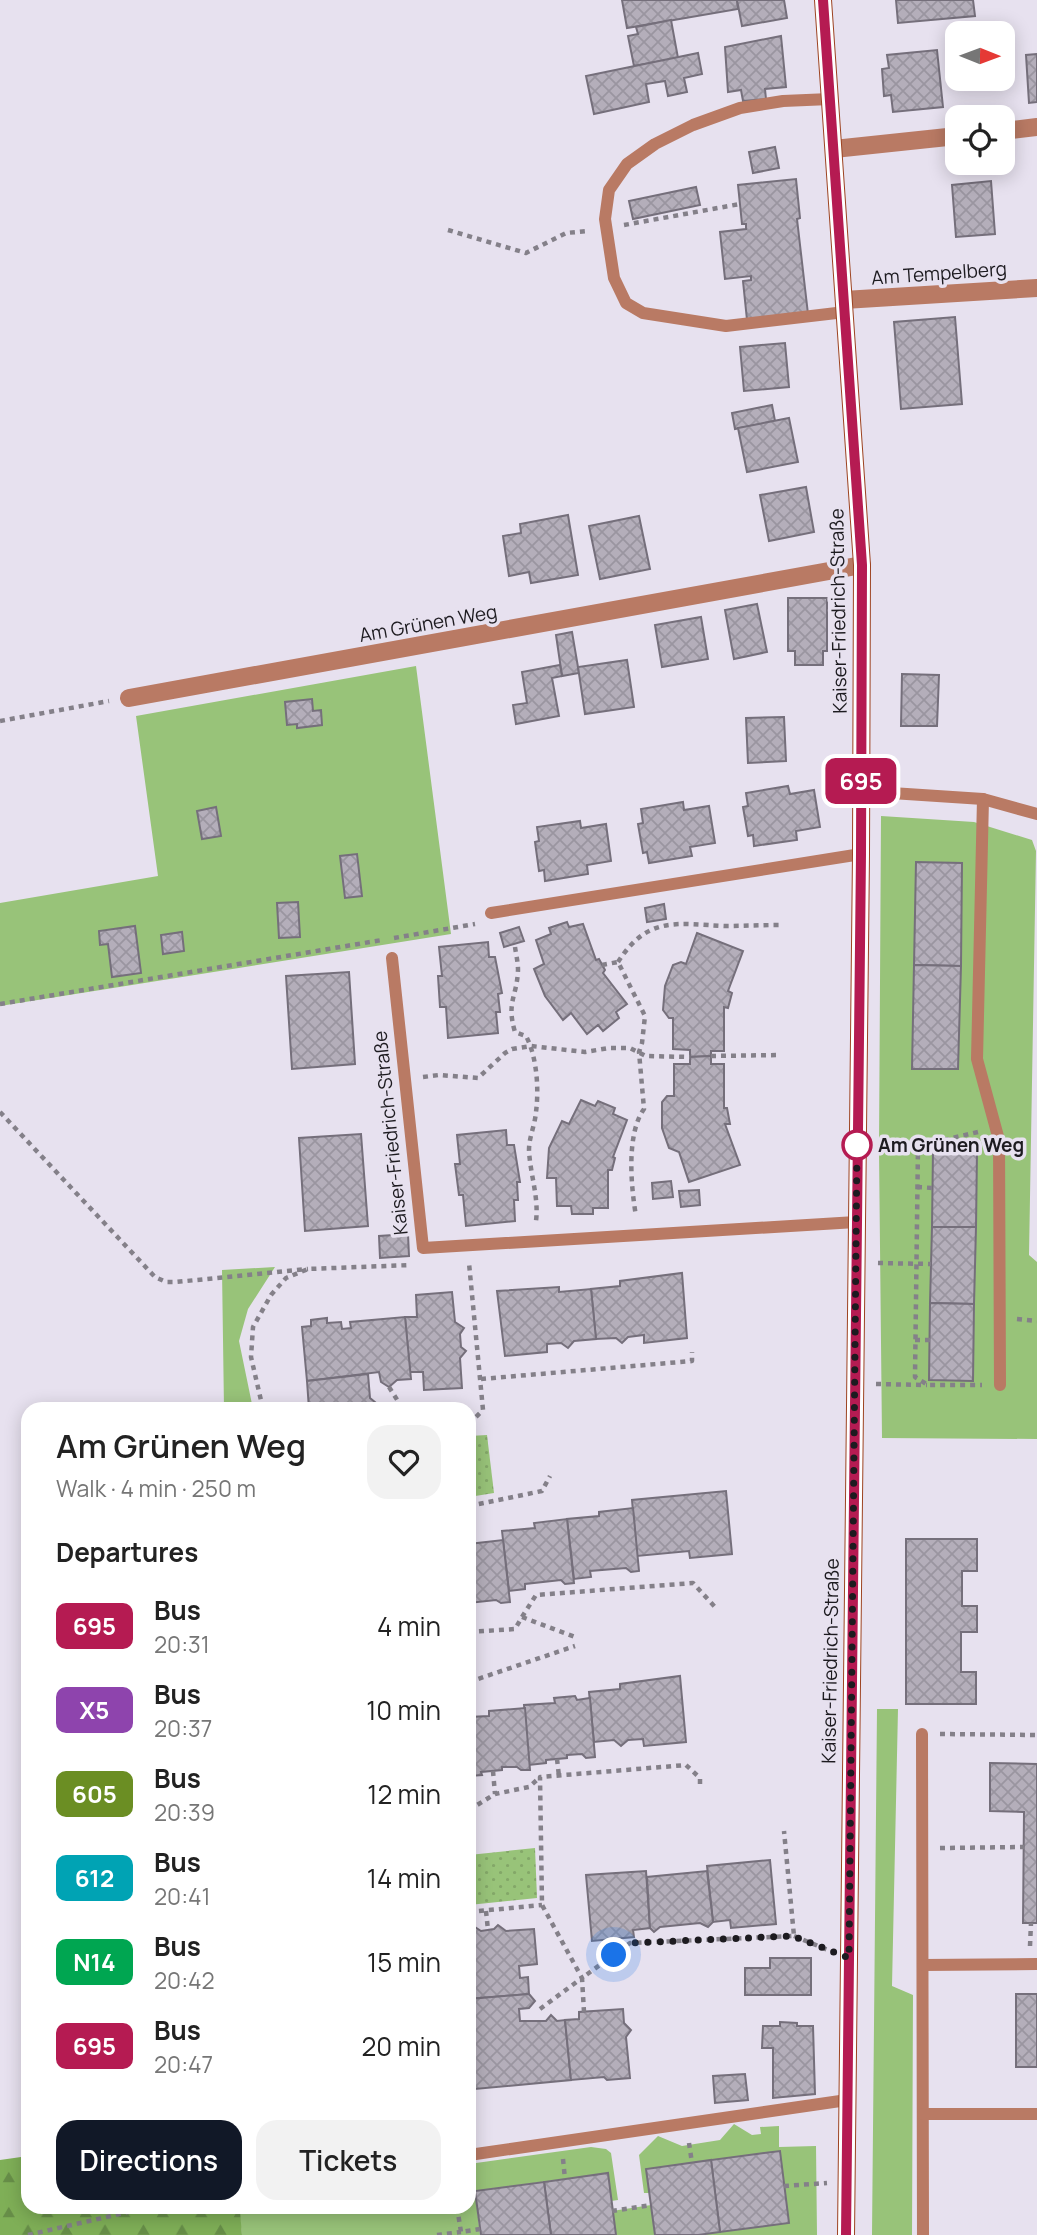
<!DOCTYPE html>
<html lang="en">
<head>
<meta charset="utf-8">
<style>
  :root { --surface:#fff; --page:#f2f2f2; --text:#222; --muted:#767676; --accent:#111827 }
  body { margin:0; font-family:Manrope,sans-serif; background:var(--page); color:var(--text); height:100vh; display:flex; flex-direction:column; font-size:26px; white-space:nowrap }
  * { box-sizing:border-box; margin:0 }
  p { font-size:23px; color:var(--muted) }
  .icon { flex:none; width:38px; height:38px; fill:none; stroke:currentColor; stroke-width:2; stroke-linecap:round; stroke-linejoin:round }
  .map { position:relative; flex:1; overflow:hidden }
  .details { position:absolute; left:21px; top:1402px; width:455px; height:812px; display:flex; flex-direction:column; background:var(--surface); border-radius:21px; box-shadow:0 4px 18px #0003 }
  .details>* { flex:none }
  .badge { padding:0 14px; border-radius:10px; font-size:24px; line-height:46px }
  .needle { width:46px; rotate:91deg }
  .fabs { position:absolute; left:945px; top:21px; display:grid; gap:14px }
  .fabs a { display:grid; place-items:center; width:70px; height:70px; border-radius:14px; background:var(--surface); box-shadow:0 4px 18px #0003; font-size:35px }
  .you { position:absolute; width:35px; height:35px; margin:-18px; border:5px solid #fff; border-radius:50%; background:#1a73e8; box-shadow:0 0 0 10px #1a73e833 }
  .map>.badge { position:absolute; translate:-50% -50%; box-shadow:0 0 0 4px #fff }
  h2 { padding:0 35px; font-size:26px; line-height:63px }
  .round { display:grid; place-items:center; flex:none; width:74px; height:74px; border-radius:21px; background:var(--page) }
  .summary { display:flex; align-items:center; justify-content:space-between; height:119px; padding:0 35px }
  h1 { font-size:33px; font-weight:600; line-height:52px }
  .cta { display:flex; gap:14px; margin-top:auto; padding:14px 35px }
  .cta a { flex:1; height:80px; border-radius:21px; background:var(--accent); color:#fff; font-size:28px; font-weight:600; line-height:80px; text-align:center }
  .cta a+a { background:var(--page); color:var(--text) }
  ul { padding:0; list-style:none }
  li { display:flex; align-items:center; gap:21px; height:84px; padding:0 35px }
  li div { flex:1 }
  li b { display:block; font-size:26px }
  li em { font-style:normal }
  li .badge { min-width:77px; font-weight:700; text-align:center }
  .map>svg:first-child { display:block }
  .green { fill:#98c379; fill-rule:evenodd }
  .forest { fill:url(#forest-firs) }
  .park { fill:url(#park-dots) }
  .building { fill:url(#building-cross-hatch); stroke:#756f7b; stroke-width:2 }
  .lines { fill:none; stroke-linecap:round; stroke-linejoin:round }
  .path { stroke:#848089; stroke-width:4.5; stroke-dasharray:5 5; stroke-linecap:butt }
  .lane { stroke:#b97a64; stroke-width:12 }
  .street { stroke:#b97a64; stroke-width:18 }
  .secondary { stroke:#9d4321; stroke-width:18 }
  .line-casing { stroke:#fff; stroke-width:16 }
  .line { stroke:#b51b52; stroke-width:10 }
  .walk { stroke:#1d1b20; stroke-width:7; stroke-dasharray:0 12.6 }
  .stop-dot { fill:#fff; stroke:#b51b52; stroke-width:3.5 }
  .labels { text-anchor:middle; stroke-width:7; stroke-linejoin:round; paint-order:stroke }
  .street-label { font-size:19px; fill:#1d1b20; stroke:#e7e1ef }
  .stop-label { font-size:19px; font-weight:bold; fill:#1d1b20; stroke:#e7e1ef; text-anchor:start }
</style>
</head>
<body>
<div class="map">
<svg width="1037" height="2235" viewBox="0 0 1037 2235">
  <defs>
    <pattern id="forest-firs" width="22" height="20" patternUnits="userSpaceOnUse" patternTransform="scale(1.75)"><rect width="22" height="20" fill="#7faf57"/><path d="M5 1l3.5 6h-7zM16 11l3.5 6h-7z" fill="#678e48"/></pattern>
    <pattern id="park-dots" width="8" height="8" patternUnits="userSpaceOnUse" patternTransform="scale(1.75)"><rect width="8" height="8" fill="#98c379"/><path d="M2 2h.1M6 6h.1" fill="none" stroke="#83a768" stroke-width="1.8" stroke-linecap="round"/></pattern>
    <pattern id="building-cross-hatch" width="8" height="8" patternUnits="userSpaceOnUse" patternTransform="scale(1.75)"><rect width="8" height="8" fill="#b4aeba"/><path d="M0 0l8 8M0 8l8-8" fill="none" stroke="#9a95a0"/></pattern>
  </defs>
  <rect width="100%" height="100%" fill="#e7e1ef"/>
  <g class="green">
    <polygon points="416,666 451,934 0,1006 0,903 158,876 136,716"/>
    <path d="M881,816L974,822L1032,840L1036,851L1029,1255L1037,1262V1439L882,1438L879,1150ZM916,862L962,863L958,1069H912ZM934,1150L977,1151L973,1380L929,1379Z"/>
    <polygon points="275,1267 248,1309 239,1341 253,1409 224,1409 222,1270"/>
    <polygon points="877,1709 898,1709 892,1986 913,1995 912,2235 872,2235"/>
    <polygon points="734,2124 752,2135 761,2134 760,2127 779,2126 779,2147 816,2146 817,2235 698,2235 788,2223 779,2151 647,2169 650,2193 644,2193 639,2155 658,2136 682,2146 720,2140"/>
    <polygon points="591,2147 606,2149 611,2153 618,2200 611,2201 608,2173 475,2191 480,2235 242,2235 239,2211 268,2207 469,2207 469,2164"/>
    <polygon points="651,2205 655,2235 616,2235 612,2211"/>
  </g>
  <polygon class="forest" points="28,2156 28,2207 268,2207 240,2211 242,2235 0,2235 0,2160"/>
  <g class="park">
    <polygon points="487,1435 494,1493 469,1497 469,1436"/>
    <polygon points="535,1848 537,1898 469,1905 469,1855"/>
  </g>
  <g class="building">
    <polygon points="622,0 737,0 738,9 627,28"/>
    <polygon points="737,0 784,0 787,18 742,26"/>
    <polygon points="896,0 973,0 975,16 898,23"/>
    <polygon points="671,20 678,58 634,66 628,36 638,34 636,27"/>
    <polygon points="781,36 786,87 765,89 766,99 743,101 741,90 728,92 725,47"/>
    <polygon points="937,50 943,107 893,112 891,95 884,96 882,69 889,68 887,55"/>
    <polygon points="698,53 702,74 684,78 687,92 668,96 665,81 646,84 649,102 594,114 586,76"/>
    <polygon points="1037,54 1037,102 1029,103 1026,55"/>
    <polygon points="775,147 779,168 753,173 749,152"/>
    <polygon points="796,179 800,218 797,219 808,314 747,320 743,281 751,280 751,276 725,279 720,232 746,229 746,224 742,224 738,185"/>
    <polygon points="991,181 995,234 956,237 952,185"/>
    <polygon points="696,187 700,205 633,219 629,201"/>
    <polygon points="955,317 962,404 901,409 894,322"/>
    <polygon points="785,343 789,387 744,391 740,347"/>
    <polygon points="772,405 775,421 735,429 732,413"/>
    <polygon points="789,418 798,462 747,472 738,428"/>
    <polygon points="806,487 814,532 769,541 760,495"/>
    <polygon points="568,515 578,575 531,583 529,572 509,576 503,536 521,533 520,524"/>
    <polygon points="639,516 650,569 600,579 589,526"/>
    <polygon points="788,598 827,598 827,651 823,651 823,665 795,665 795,651 788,651"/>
    <polygon points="757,604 767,652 734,659 725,610"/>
    <polygon points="701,617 708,659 662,667 655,625"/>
    <polygon points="572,632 579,673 562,676 556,635"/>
    <polygon points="627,660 634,707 585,714 578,667"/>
    <polygon points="560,665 562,676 552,678 559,716 516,724 513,705 527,703 522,672"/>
    <polygon points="902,674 939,675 937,726 901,726"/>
    <polygon points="312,699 313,711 321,710 322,725 297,728 297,724 287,725 285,702"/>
    <polygon points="784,717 786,761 748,763 746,718"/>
    <polygon points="788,786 790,794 814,790 820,827 796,831 797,840 754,846 753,835 748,836 743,807 748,806 746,793"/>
    <polygon points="683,802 684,810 709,806 715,843 690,847 692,856 649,863 647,852 643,853 638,824 643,823 641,809"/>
    <polygon points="216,807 221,836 202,839 197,811"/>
    <polygon points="580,821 581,828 606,824 611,861 587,865 588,874 545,881 544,870 539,871 535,842 539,841 537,827"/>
    <polygon points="357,854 362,896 345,898 340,856"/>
    <polygon points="916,862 962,863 961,966 914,965"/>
    <polygon points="298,902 300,937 279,938 277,903"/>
    <polygon points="664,904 666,919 647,922 645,908"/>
    <polygon points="567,922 569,927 583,924 596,960 599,959 605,970 603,973 627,1004 616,1012 619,1018 603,1031 598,1025 587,1034 571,1013 563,1020 545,996 534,969 544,964 536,940 551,934 549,928"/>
    <polygon points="135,926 141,973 112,977 108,944 100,945 99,931"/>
    <polygon points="519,927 524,941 504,947 500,933"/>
    <polygon points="182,932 184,951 163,954 161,935"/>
    <polygon points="697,933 743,951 728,991 732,993 728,1008 724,1007 724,1051 711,1051 711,1056 690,1057 690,1050 673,1049 673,1018 669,1018 663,1010 665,986 673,965 681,962 686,964"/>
    <polygon points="488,942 489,957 495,957 502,993 498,994 500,1012 496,1012 498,1033 448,1038 446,1007 440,1007 438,976 442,976 439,947"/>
    <polygon points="914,965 961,966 958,1069 912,1069"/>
    <polygon points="349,972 355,1064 292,1069 286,976"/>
    <polygon points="711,1056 711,1064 724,1064 724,1108 727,1108 730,1124 725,1124 740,1165 689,1182 679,1152 669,1148 662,1128 662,1102 667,1096 674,1096 674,1064 690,1064 690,1057"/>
    <polygon points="581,1100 595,1106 598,1101 615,1108 613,1114 627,1120 613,1157 615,1158 612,1170 608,1170 608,1208 593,1208 593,1214 572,1214 571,1206 557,1206 556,1178 547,1178 549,1148 562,1121 569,1124"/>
    <polygon points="506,1130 507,1145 514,1145 520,1182 517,1182 518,1200 514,1200 515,1221 466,1226 463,1195 459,1195 455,1164 460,1164 457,1135"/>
    <polygon points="361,1134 368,1226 305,1231 299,1138"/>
    <polygon points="933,1150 977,1151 976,1227 932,1227"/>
    <polygon points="671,1181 673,1197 653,1199 652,1183"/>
    <polygon points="699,1190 700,1205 681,1207 679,1191"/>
    <polygon points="932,1227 976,1227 974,1304 930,1303"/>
    <polygon points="408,1234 409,1256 380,1258 379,1236"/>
    <polygon points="682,1273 687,1338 644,1343 644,1335 628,1337 622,1343 616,1338 596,1339 591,1289 620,1286 620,1281"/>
    <polygon points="559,1287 559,1292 591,1289 596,1339 574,1341 568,1348 561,1343 547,1344 547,1352 505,1356 497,1291"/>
    <polygon points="452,1292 455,1322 464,1328 460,1334 461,1347 466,1351 460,1358 462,1388 424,1390 423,1372 410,1372 405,1317 417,1317 416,1295"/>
    <polygon points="930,1303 974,1304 973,1381 929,1380"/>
    <polygon points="405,1317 411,1379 397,1380 389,1387 381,1382 379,1372 307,1381 302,1327 311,1326 311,1320 327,1318 327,1323 341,1322 342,1329 351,1328 350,1322"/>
    <polygon points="368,1374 370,1398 376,1403 372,1409 309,1409 307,1381"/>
    <polygon points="726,1491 732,1554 690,1558 689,1551 637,1556 632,1500"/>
    <polygon points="633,1508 639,1571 631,1572 626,1568 590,1571 591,1577 574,1579 567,1519 599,1516 599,1512"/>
    <polygon points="567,1519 574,1583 565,1584 561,1580 525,1584 525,1589 509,1591 502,1531 535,1528 534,1523"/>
    <polygon points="906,1539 977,1539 977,1571 962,1571 962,1606 977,1606 977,1632 961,1632 961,1672 976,1672 976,1704 906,1704"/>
    <polygon points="503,1540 510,1602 501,1603 496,1600 469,1603 469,1544"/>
    <polygon points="680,1676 686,1742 644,1746 643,1739 628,1740 621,1746 614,1740 594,1742 589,1692 620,1689 620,1684"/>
    <polygon points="575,1696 577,1700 590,1698 595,1757 586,1758 582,1754 567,1755 567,1758 546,1760 546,1763 529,1765 524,1705 555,1703 554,1698"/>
    <polygon points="525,1708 530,1770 521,1770 517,1767 502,1767 502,1770 481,1772 482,1775 469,1776 469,1717 489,1716 489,1711"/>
    <polygon points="990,1763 1037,1764 1037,1923 1023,1923 1024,1812 990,1811"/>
    <polygon points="770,1860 776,1924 731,1928 730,1920 713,1922 707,1866"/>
    <polygon points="646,1871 650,1928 633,1930 634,1937 592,1941 586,1875"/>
    <polygon points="707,1871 713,1922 708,1927 700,1923 660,1927 654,1932 650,1928 647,1877"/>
    <polygon points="498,1925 506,1931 534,1929 537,1964 519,1966 520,1978 528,1977 529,1994 469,1999 469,1935 475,1927 481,1931 494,1929"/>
    <polygon points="770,1958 811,1958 811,1995 745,1995 745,1968 770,1968"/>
    <polygon points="529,1994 535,2001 529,2008 519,2009 520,2021 546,2021 551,2015 557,2021 565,2020 571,2080 475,2089 474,2079 469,2080 469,2063 472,2063 469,1999"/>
    <rect x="1016" y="1994" width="21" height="73"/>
    <polygon points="623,2009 624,2023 631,2030 626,2037 630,2078 607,2080 604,2077 571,2080 565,2020 579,2019 579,2012"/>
    <polygon points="780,2022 797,2023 797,2026 813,2026 815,2094 773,2098 773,2048 762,2048 763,2026 780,2026"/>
    <polygon points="745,2074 748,2100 715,2103 713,2076"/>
    <polygon points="780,2151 789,2223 720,2232 711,2160"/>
    <polygon points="711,2160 720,2232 698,2235 655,2235 646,2169"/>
    <polygon points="608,2173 616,2235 551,2235 544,2182"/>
    <polygon points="544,2182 551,2235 481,2235 475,2191"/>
  </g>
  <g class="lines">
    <g class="path">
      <polyline points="624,225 740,204"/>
      <polyline points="448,230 526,253 566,233 587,231"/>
      <polyline points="0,721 109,701"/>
      <polyline points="394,938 475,924"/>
      <path d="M515,947C516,954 518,962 518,970C517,997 506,1002 515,1032L526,1036C537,1057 539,1089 536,1112C535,1125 529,1137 529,1150C530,1174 539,1197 536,1221"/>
      <path d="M618,962C648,915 677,924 725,926C744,926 762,925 781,925"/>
      <path d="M602,965L618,962L645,1016L642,1043L639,1052L644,1109C626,1134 631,1187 636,1216"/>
      <polyline points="0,1004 382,940"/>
      <polyline points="711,1056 780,1055"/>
      <polyline points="423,1077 439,1075 478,1078 505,1053 512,1049 531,1046 585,1052 609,1048 630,1048 646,1056 690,1057"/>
      <polyline points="0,1112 155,1277 166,1282 176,1282 308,1269"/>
      <polyline points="978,1132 918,1146 915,1377 928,1385 982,1385"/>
      <polyline points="917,1187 933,1188"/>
      <polyline points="878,1263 931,1264"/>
      <polyline points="1017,1319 1037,1321"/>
      <polyline points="915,1340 930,1340"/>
      <polyline points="481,1379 692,1361 692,1352"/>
      <polyline points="876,1384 927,1385"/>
      <polyline points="389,1387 403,1409"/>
      <polyline points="263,1409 251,1357 253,1327 271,1295 286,1278 308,1269 411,1265"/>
      <polyline points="469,1424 483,1410 469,1263"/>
      <polyline points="469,1506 542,1491 550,1476"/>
      <polyline points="522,1617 536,1595 693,1583 715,1607"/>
      <polyline points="469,1632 515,1629 522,1617 575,1637"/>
      <polyline points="469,1682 575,1646"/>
      <polyline points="940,1734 1037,1735"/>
      <polyline points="557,1759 559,1776"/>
      <polyline points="493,1771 495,1794"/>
      <polyline points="469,1810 495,1794 529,1787 539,1778"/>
      <polyline points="940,1848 1024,1847"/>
      <polyline points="486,1911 488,1930"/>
      <polyline points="469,1912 542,1905"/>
      <polyline points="794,1936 828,1950"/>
      <polyline points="1030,1946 1031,1923"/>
      <polyline points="540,2009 582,1978 542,1905 540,1777 686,1765 700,1778 700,1788"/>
      <polyline points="584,2012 582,1978 630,1943 794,1936 784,1831"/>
      <polyline points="689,2143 692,2163"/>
      <polyline points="563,2159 565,2179"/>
      <polyline points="784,2186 827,2183"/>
      <polyline points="457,2207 461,2232 480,2229"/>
      <polyline points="612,2211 651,2205"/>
      <polyline points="28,2235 150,2207"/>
      <polyline points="437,2235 461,2232"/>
    </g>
    <g class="lane">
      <polyline points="830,99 783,101 740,108 693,125 655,144 627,164 609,190 605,219 614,278 626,303 643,313 726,326 845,312"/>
      <polyline points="861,791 983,799 1037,814"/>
      <polyline points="983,799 977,1059 999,1140 1000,1385"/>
      <polyline points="491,913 861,854"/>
      <polyline points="392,958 423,1248 856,1222"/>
      <polyline points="922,1734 923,2235"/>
      <polyline points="923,1965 1037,1964"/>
      <polyline points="923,2114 1037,2114"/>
      <polyline points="469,2155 847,2100"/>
    </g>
    <g class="street">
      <polyline points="1003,131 1037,127"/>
      <polyline points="834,149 957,136"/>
      <polyline points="844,300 1037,288"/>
      <polyline points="129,698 862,565"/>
    </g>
    <polyline class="secondary" points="823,0 862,565 861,854 846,2235"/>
  </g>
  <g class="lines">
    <defs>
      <polyline id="line" points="823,0 862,565 861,854 846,2235"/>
    </defs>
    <use href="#line" class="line-casing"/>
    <use href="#line" class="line"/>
    <polyline class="walk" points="614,1955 630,1943 793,1936 849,1958 857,1145"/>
  </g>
  <circle class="stop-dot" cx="857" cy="1145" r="14"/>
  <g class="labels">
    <g class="street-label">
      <text transform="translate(939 273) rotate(-4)" y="7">Am Tempelberg</text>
      <text transform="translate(838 611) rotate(-91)" y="7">Kaiser-Friedrich-Straße</text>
      <text transform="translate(428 623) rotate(-10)" y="7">Am Grünen Weg</text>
      <text transform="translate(390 1133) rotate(-96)" y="7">Kaiser-Friedrich-Straße</text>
      <text transform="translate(830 1661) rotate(-89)" y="7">Kaiser-Friedrich-Straße</text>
    </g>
    <g class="stop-label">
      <text x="878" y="1152">Am Grünen Weg</text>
    </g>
  </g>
</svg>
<div class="fabs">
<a><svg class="needle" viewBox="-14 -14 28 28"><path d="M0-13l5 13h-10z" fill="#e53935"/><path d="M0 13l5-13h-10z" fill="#767676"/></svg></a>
<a><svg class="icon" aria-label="locate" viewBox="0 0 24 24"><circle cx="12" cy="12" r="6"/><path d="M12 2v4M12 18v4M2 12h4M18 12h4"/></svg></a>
</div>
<div class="you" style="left:614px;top:1955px"></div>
<b class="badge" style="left:861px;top:781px;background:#b51b52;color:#fff">695</b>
<section class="details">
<div class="summary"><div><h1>Am Grünen Weg</h1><p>Walk · 4 min · 250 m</p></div><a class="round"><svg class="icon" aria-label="heart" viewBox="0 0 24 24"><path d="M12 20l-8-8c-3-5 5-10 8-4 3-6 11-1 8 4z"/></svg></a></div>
<h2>Departures</h2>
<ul>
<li><span class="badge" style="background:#b51b52;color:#fff">695</span><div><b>Bus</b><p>20:31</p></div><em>4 min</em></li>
<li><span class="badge" style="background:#8e44ad;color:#fff">X5</span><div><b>Bus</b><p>20:37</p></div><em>10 min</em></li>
<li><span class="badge" style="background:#6b8e23;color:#fff">605</span><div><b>Bus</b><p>20:39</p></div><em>12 min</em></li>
<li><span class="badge" style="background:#00a3b4;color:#fff">612</span><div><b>Bus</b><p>20:41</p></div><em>14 min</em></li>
<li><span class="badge" style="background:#00a651;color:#fff">N14</span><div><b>Bus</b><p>20:42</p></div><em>15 min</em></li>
<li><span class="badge" style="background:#b51b52;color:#fff">695</span><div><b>Bus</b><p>20:47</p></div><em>20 min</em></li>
</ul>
<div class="cta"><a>Directions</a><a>Tickets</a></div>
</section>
</div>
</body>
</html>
